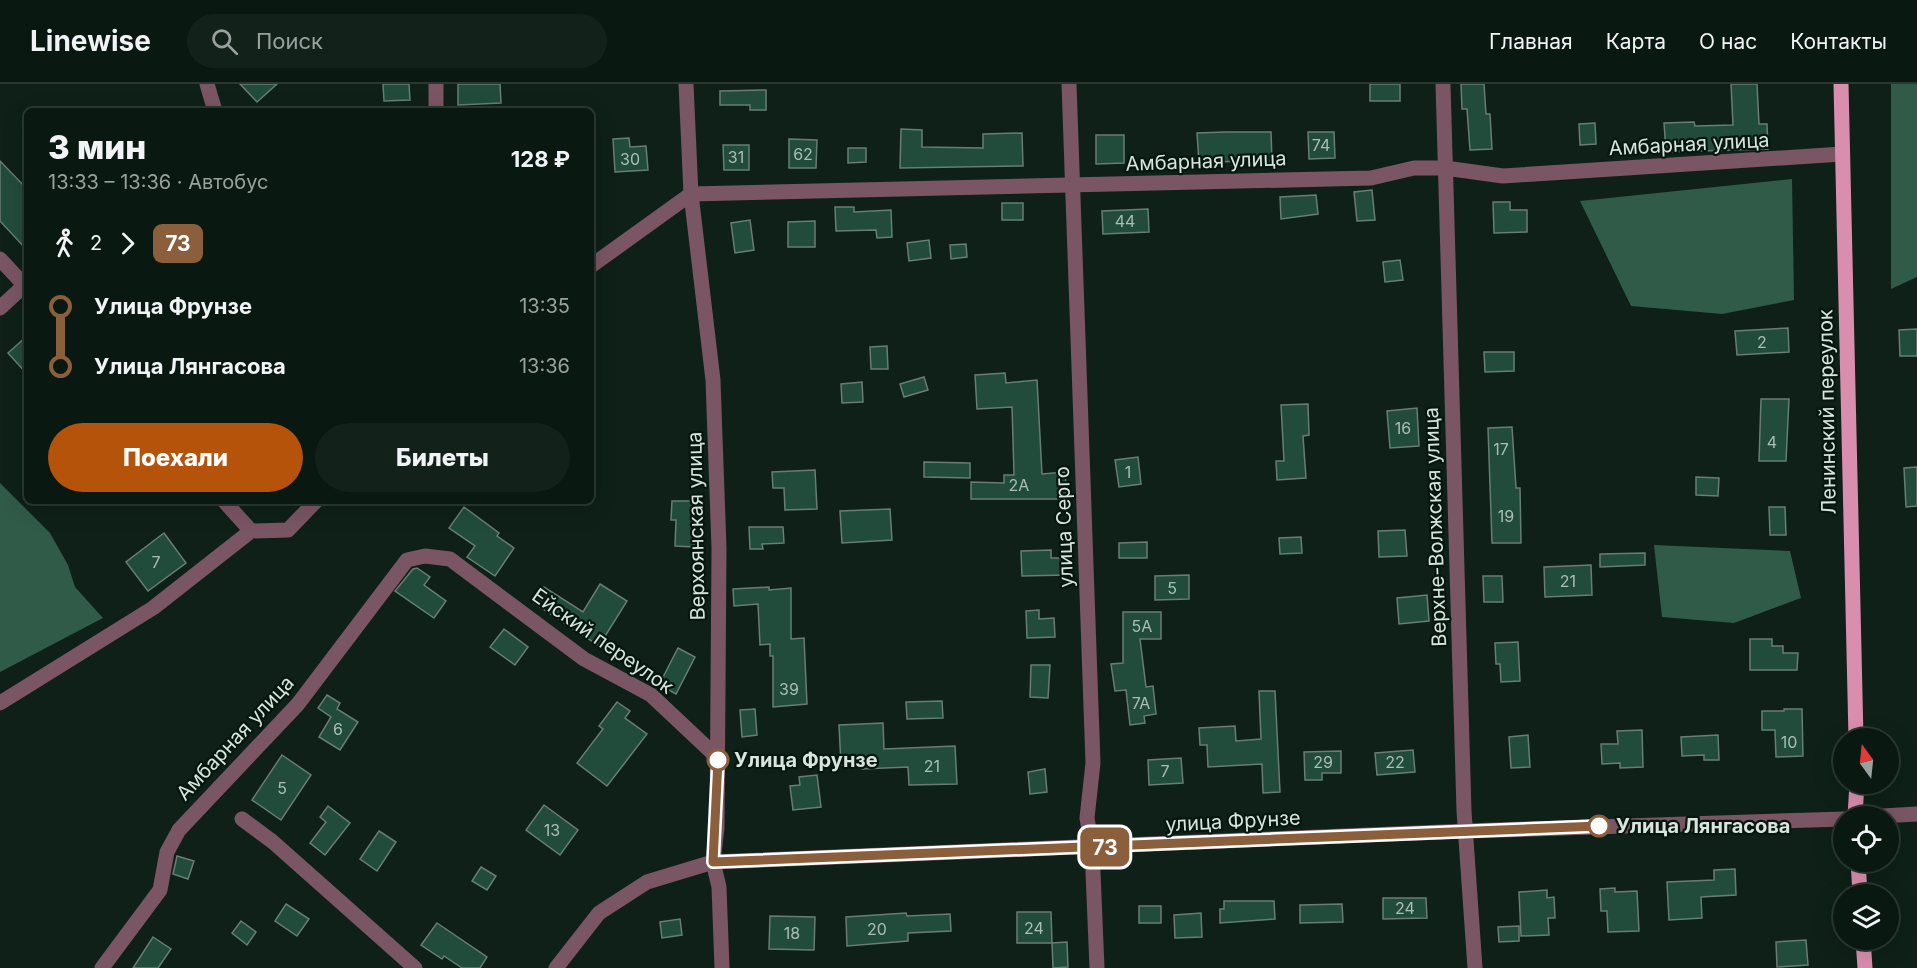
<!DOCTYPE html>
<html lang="ru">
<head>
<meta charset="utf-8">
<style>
  :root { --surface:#0a1812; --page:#13211b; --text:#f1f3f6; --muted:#99a09f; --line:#2a3732; --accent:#b45309 }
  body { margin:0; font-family:Inter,sans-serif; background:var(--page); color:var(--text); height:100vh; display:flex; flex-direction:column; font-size:22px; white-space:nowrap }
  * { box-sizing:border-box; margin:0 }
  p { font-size:20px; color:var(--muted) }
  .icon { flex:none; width:33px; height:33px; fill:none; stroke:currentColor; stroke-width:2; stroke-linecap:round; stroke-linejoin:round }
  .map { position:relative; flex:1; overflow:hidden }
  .sheet { position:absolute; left:24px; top:24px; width:570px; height:396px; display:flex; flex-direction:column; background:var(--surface); border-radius:9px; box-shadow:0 6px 24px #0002,0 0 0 2px var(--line) }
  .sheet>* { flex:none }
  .badge { padding:0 12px; border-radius:9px; font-size:21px; line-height:39px }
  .needle { width:39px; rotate:345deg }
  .controls { position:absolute; left:1833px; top:644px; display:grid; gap:12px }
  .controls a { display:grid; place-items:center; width:66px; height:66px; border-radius:50%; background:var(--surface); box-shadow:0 6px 24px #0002,0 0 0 2px var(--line); font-size:30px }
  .map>.badge { position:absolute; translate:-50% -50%; box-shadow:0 0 0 3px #fff }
  .legs { display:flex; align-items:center; gap:9px; height:66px; padding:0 24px; font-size:20px }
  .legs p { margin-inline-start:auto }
  .summary { display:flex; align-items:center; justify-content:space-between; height:102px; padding:0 24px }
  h1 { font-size:33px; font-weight:800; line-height:45px }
  .primary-button { display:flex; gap:12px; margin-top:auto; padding:12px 24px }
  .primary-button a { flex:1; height:69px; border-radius:36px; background:var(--accent); color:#fff; font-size:24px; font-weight:800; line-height:69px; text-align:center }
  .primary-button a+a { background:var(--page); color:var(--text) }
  ul { padding:0 24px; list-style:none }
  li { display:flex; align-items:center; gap:21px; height:60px; font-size:22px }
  li i { display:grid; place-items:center; width:9px; height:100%; margin:0 8px; background:currentColor }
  li i::after { content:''; width:15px; height:15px; margin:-8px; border:4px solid; border-radius:50%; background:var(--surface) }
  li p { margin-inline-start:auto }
  li:first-child i { background:linear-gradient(#0000 50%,currentColor 0) }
  li:last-child i { background:linear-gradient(currentColor 50%,#0000 0) }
  header { display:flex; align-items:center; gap:36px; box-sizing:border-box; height:84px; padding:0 30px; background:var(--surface); border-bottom:2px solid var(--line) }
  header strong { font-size:28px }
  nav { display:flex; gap:33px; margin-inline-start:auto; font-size:21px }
  .search { width:420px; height:54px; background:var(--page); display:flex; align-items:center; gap:15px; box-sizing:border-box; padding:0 21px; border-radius:33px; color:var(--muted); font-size:22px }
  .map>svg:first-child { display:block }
  .forest { fill:#305b48 }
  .building { fill:#214c3b; stroke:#687d73; stroke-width:1.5 }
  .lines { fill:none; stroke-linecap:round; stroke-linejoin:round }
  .minor { stroke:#7a5564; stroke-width:15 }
  .major { stroke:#da8eae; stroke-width:15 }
  .line-1-casing { stroke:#fff; stroke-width:14 }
  .line-1 { stroke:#8b5e3c; stroke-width:9 }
  .stop-1-dot { fill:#fff; stroke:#8b5e3c; stroke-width:3 }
  .labels { text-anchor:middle; stroke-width:4.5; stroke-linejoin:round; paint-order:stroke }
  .number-label { font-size:16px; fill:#abbeb6 }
  .street-label { font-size:20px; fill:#d9e4df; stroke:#05170f }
  .stop-label { font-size:20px; font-weight:bold; fill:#d9e4df; stroke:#05170f; text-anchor:start }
</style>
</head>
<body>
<header>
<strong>Linewise</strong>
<div class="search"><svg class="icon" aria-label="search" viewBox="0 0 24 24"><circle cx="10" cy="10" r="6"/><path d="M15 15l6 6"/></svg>Поиск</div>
<nav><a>Главная</a><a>Карта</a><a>О нас</a><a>Контакты</a></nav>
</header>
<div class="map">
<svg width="1917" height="884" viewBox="0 0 1917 884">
  <rect width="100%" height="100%" fill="#0e2018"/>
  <g class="forest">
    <polygon points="1891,0 1917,0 1917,193 1891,205"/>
    <polygon points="1792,95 1794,216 1722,230 1631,222 1580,117"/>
    <polygon points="0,399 50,449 68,481 75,503 103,534 0,588"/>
    <polygon points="1654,461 1790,467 1801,514 1734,539 1662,533"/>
  </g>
  <g class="building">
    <polygon points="240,0 277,0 257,18"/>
    <polygon points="383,0 409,0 410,16 384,17"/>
    <polygon points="458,0 500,0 501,19 458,21"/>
    <rect x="1370" y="0" width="30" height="17"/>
    <polygon points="1461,0 1484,0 1486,30 1490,30 1492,65 1470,66 1467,25 1462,25"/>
    <polygon points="1731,0 1757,0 1759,40 1767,40 1768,65 1666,68 1664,39 1694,38 1695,42 1733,41"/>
    <polygon points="766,6 766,26 750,26 750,21 720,21 720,7"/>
    <polygon points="1595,39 1596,60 1580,61 1579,40"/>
    <polygon points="901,45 922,46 922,63 983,64 983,50 1022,49 1023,82 900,84"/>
    <polygon points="1225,48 1271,48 1272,77 1199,78 1197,49"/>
    <polygon points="1308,48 1334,48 1335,74 1309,75"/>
    <polygon points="1096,51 1124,51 1124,79 1096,80"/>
    <polygon points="629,54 630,63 646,62 648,86 615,88 613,55"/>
    <polygon points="789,55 817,56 816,84 789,84"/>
    <polygon points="723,61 749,61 749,86 724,86"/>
    <polygon points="848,64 866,64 866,78 848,79"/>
    <polygon points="0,77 27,105 27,166 0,137"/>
    <polygon points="1372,106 1375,136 1357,137 1354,108"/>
    <polygon points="1316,111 1318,130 1281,135 1280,113"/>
    <polygon points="1493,118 1510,118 1510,126 1527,126 1527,148 1494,149"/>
    <rect x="1002" y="119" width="21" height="17"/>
    <polygon points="835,123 854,123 854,128 891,126 892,153 877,154 876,146 836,147"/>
    <polygon points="1148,125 1149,148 1103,150 1102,127"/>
    <polygon points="750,136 754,166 735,169 731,139"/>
    <polygon points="815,137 815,163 788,163 788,138"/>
    <polygon points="929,156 931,174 909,177 907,159"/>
    <polygon points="966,160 967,173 951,175 950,161"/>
    <polygon points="1400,176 1403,196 1385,198 1383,178"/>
    <polygon points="1788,244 1789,268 1737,271 1735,247"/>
    <polygon points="1917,245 1917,272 1900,272 1899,246"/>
    <polygon points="27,252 27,290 8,269"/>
    <polygon points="887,262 888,285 871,285 870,263"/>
    <polygon points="1484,268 1514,268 1514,287 1485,288"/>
    <polygon points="1005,289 1006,299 1037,296 1042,390 1065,388 1067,415 971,415 971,398 1004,399 1004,391 1014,391 1012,323 977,325 975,291"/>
    <polygon points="924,293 928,306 904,313 900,300"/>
    <polygon points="862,298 863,318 842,319 841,300"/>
    <polygon points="1761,315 1789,315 1786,377 1759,377"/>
    <polygon points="1308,320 1309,351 1303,352 1306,394 1277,396 1276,377 1284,377 1281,321"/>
    <polygon points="1417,324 1419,362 1390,364 1387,327"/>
    <polygon points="1512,343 1516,404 1520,404 1521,459 1492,459 1488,344"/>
    <polygon points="1138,373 1141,400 1119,403 1115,376"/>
    <polygon points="924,378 970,379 970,394 924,393"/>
    <polygon points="1917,383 1917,422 1906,423 1904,384"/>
    <polygon points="815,386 817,425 785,426 784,404 773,404 772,388"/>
    <polygon points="1696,393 1719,394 1718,412 1696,411"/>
    <polygon points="672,417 696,417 694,463 675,462 676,436 671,436"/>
    <polygon points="464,423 499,449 497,452 514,464 495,492 467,473 475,462 449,444"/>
    <polygon points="1769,423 1785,423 1786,451 1770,451"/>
    <polygon points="890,425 892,456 842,459 840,427"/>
    <polygon points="749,443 783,443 784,459 762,460 763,465 750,465"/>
    <polygon points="1405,446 1407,472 1379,473 1378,447"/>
    <polygon points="164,449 186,479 148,507 126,478"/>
    <polygon points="1301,453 1302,469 1280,470 1279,454"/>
    <polygon points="1147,458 1147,474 1119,474 1119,459"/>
    <polygon points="1051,466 1051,474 1067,474 1067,491 1022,492 1021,467"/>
    <polygon points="1645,469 1645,481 1600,483 1600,470"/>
    <polygon points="1591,481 1592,511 1545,513 1544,483"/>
    <polygon points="417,484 430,493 424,501 446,517 434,534 395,507 413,485"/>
    <polygon points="1189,491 1189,515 1155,516 1155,492"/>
    <polygon points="1483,492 1502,492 1503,518 1484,518"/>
    <polygon points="600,500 627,517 599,562 534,519 544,503 583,528"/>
    <polygon points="769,503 769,506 791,504 791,555 804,554 807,620 773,623 773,572 770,572 770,560 760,561 758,520 734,522 733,505"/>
    <polygon points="1427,511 1429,537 1399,540 1397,514"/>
    <polygon points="1039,526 1039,535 1054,534 1055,553 1027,554 1026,527"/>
    <polygon points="1123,528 1161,528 1161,555 1140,555 1146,603 1153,602 1156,630 1144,632 1145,639 1130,641 1126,606 1115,607 1111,580 1123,579"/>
    <polygon points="504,545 528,563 515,581 490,563"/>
    <polygon points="1750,555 1772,555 1772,562 1783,562 1783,569 1798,569 1797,586 1750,586"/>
    <polygon points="1518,558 1520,597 1501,598 1500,580 1496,580 1495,559"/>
    <polygon points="678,564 695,573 676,610 659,601"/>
    <polygon points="1031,581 1050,581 1048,614 1030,613"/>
    <polygon points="1259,607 1275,607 1280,708 1263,709 1262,680 1208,683 1207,661 1200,661 1199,644 1235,642 1236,657 1261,655"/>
    <polygon points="327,611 340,619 337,625 358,638 340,666 319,653 331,633 318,624"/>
    <polygon points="942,617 943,634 907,635 906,618"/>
    <polygon points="617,618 630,627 625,634 647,650 607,702 577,679 603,645 599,642"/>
    <polygon points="755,625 757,651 742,653 740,626"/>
    <polygon points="1784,625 1802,625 1803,672 1776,673 1775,646 1762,646 1762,627 1784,627"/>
    <polygon points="883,639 884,665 955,662 957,700 909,701 908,683 862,685 862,680 841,681 839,641"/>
    <polygon points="1642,646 1643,683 1620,684 1620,679 1602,680 1601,660 1618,660 1617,647"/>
    <polygon points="1528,651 1530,683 1511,684 1509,653"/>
    <polygon points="1718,651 1719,676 1704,676 1704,671 1682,672 1681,653"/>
    <polygon points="1413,666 1415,688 1377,691 1375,669"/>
    <polygon points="1341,667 1341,689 1322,689 1322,696 1305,696 1304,668"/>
    <polygon points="282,671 311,691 281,736 252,716"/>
    <polygon points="1181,674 1183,699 1149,701 1148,676"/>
    <polygon points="1045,685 1047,708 1030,710 1028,688"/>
    <polygon points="817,691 821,723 793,726 790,702 800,701 799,693"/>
    <polygon points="544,721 578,746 560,771 526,746"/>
    <polygon points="328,722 350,739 325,771 310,759 326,738 320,733"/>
    <polygon points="379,747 396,758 377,787 360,775"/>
    <polygon points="177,772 194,777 188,795 173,790"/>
    <polygon points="481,783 496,792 487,806 472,797"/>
    <polygon points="1735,785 1736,811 1701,813 1702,834 1669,836 1667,798 1714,796 1714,786"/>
    <polygon points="1615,804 1615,808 1637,807 1639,847 1608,848 1607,827 1601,827 1600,805"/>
    <polygon points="1547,806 1547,814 1554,813 1555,834 1548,834 1549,851 1521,852 1519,808"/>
    <polygon points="1383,814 1426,814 1427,834 1383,835"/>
    <polygon points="1224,817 1274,817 1275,835 1220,839 1220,825 1224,825"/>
    <polygon points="286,820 309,835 297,852 275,837"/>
    <polygon points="1342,820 1343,838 1300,839 1300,821"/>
    <rect x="1139" y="822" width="22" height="17"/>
    <polygon points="1017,828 1051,828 1052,859 1017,859"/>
    <polygon points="906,829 907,832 950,830 951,847 908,849 908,857 847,862 846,833"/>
    <polygon points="1201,829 1202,853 1175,854 1174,831"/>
    <polygon points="770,832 815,833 814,866 769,865"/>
    <polygon points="680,835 682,851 662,854 660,838"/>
    <polygon points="241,837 256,848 247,861 232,849"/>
    <polygon points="437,839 487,873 480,884 462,884 444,872 442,875 421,861"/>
    <polygon points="1519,842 1519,857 1499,858 1498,843"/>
    <polygon points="153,853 171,865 158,884 133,884"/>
    <polygon points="1806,856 1808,881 1777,883 1776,858"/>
    <polygon points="1067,858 1068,883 1053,884 1052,859"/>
  </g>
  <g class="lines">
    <g class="minor">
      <polyline points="207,0 215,27"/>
      <polyline points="436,0 436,27"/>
      <polyline points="686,0 691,110 713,296 719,464 717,744 713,778 719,803 722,884"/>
      <polyline points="1069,0 1093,679 1087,734 1092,764 1097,884"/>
      <polyline points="1443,0 1464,727 1475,884"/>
      <polyline points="0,175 27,204"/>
      <polyline points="591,182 691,110 1371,94 1414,84 1445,84 1503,92 1842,70"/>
      <polyline points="0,224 27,199"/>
      <polyline points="224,417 251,447"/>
      <polyline points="0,619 153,524 251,447 288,446 316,417"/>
      <polyline points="1882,732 1917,730"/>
      <polyline points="242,735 273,758 415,884"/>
      <polyline points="102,884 160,806 167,768 179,746 298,620 407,476 425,472 450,475 584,575 651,611 718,674"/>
      <polyline points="556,884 599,829 647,798 713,778 1467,747 1844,735"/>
    </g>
    <g class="major">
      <polyline points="1841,0 1856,654"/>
      <polyline points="1855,732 1857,699"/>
      <polyline points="1858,777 1860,810"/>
      <polyline points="1863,855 1865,884"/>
    </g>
  </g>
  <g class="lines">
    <defs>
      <polyline id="line-1" points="718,676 713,778 1599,742"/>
    </defs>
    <use href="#line-1" class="line-1-casing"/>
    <use href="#line-1" class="line-1"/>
  </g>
  <g class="stop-1-dot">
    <circle cx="718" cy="676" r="10"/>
    <circle cx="1599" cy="742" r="10"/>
  </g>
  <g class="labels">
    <g class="number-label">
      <text x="1321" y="67">74</text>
      <text x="803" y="76">62</text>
      <text x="736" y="79">31</text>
      <text x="630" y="81">30</text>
      <text x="1125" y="143">44</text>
      <text x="1762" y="264">2</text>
      <text x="1403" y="350">16</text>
      <text x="1772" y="364">4</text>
      <text x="1501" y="371">17</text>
      <text x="1128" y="394">1</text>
      <text x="1019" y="407">2А</text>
      <text x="1506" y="438">19</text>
      <text x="156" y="484">7</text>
      <text x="1568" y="503">21</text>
      <text x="1172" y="510">5</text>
      <text x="1142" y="548">5А</text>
      <text x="789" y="611">39</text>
      <text x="1141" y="625">7А</text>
      <text x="338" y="651">6</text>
      <text x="1789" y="664">10</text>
      <text x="1323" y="684">29</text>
      <text x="1395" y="684">22</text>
      <text x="932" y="688">21</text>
      <text x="1165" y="693">7</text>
      <text x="282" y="710">5</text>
      <text x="552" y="752">13</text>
      <text x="1405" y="830">24</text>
      <text x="1034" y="850">24</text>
      <text x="877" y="851">20</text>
      <text x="792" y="855">18</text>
    </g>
    <g class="street-label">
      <text transform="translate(1689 60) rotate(-3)" y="7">Амбарная улица</text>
      <text transform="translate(1206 77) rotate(-2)" y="7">Амбарная улица</text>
      <text transform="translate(1827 328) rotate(-91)" y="7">Ленинский переулок</text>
      <text transform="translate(696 442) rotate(-91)" y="7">Верхоянская улица</text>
      <text transform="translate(1064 443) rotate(-92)" y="7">улица Серго</text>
      <text transform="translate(1435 443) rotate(-92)" y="7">Верхне-Волжская улица</text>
      <text transform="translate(603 557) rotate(35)" y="7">Ейский переулок</text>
      <text transform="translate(235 654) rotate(-47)" y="7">Амбарная улица</text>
      <text transform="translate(1233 737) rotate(-3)" y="7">улица Фрунзе</text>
    </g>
    <g class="stop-label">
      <text x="734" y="683">Улица Фрунзе</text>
      <text x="1616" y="749">Улица Лянгасова</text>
    </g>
  </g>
</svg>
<div class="controls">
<a><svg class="needle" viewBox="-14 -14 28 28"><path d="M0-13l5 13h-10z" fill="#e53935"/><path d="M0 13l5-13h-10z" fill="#99a09f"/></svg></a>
<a><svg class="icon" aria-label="locate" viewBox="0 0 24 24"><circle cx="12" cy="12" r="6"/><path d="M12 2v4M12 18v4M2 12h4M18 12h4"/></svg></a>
<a><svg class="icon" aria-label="layers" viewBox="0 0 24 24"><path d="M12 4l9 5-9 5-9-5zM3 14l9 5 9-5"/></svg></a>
</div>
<b class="badge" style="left:1105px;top:763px;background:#8b5e3c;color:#fff">73</b>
<section class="sheet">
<div class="summary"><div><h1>3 мин</h1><p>13:33 – 13:36 · Автобус</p></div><b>128 ₽</b></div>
<div class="legs"><svg class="icon" aria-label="walk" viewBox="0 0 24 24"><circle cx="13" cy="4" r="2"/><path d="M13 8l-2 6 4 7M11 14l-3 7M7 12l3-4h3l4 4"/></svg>2<svg class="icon" aria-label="forward" viewBox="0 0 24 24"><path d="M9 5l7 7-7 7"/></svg><b class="badge" style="background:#8b5e3c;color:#fff">73</b></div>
<ul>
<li><i style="color:#8b5e3c"></i><b>Улица Фрунзе</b><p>13:35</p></li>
<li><i style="color:#8b5e3c"></i><b>Улица Лянгасова</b><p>13:36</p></li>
</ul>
<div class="primary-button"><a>Поехали</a><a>Билеты</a></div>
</section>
</div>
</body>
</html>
